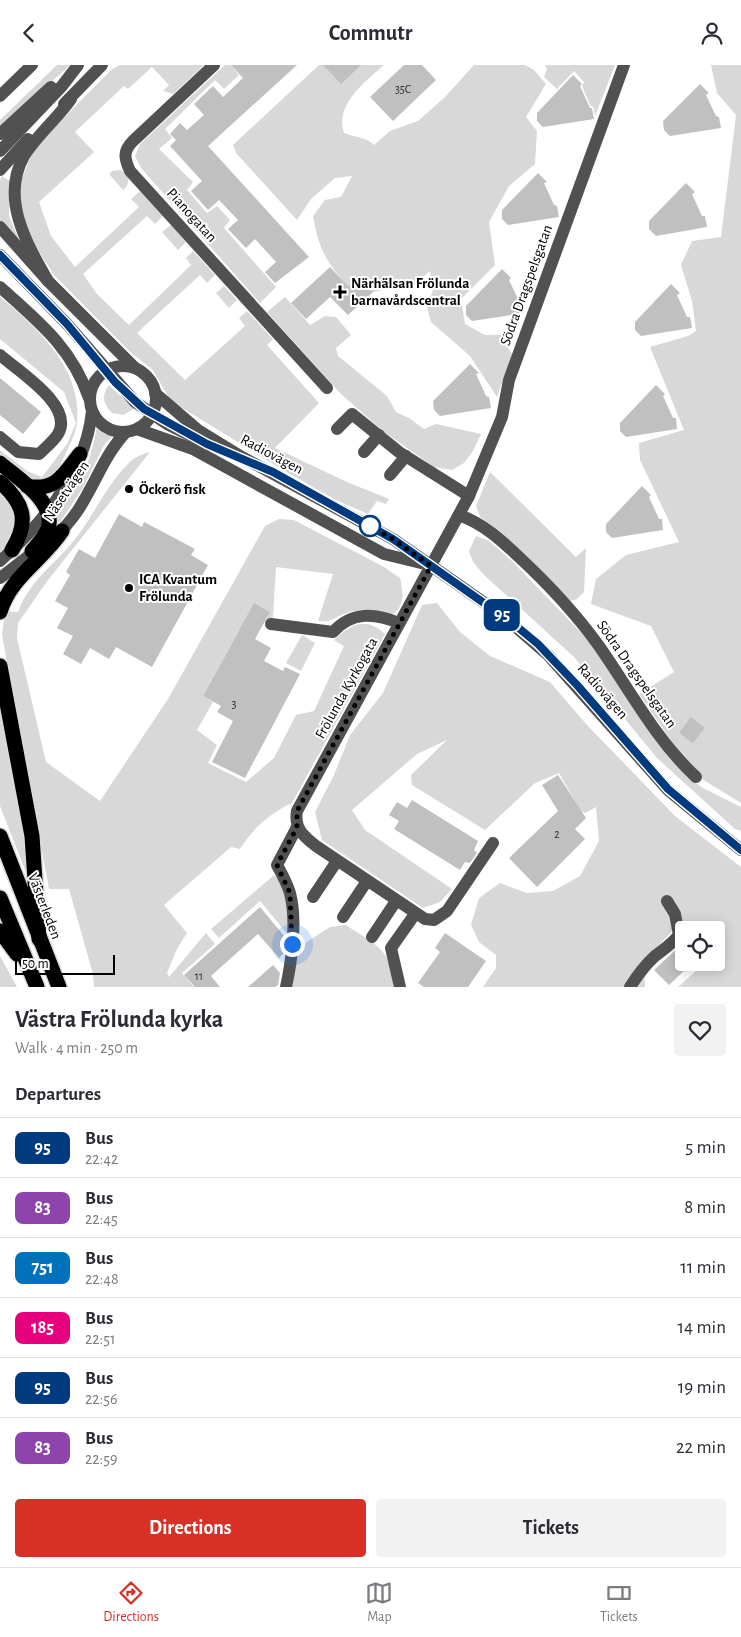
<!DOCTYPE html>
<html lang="en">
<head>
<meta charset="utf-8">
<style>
  :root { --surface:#fff; --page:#f2f2f3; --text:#2b2b33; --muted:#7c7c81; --line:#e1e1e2; --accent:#d93025 }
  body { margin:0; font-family:"Alegreya Sans",sans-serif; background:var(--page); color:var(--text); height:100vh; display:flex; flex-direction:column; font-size:19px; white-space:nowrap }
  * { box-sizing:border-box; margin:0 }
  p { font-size:16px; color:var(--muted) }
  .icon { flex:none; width:28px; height:28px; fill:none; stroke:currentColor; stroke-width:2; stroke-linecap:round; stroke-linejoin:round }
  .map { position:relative; height:922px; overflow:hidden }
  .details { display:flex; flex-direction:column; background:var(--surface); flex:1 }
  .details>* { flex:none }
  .badge { padding:0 10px; border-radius:8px; font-size:18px; line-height:32px }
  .fabs { position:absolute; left:675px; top:856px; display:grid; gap:10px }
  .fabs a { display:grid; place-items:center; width:50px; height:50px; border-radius:5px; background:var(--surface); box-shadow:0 2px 12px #0003; font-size:25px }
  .scale { position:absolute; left:15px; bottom:12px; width:100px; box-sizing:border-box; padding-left:5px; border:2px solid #000; border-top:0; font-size:14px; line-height:18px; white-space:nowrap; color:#000; -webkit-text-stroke:4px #fff; paint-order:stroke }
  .you { position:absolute; width:25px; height:25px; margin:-12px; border:4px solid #fff; border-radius:50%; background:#1a73e8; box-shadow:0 0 0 8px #1a73e833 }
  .map>.badge { position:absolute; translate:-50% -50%; box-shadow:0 0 0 2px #fff }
  h2 { padding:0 15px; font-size:19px; line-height:45px }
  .round { display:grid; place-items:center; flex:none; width:52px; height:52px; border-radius:5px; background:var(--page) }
  .summary { display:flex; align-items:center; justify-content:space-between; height:85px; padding:0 15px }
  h1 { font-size:24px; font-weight:600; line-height:38px }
  .button { display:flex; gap:10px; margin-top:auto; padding:10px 15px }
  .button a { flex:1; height:58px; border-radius:5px; background:var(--accent); color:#fff; font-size:20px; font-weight:600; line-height:58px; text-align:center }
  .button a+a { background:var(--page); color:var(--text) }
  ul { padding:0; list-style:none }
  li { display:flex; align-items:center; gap:15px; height:60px; padding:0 15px; border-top:1px solid var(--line) }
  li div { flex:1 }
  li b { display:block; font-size:19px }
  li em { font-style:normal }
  li .badge { min-width:55px; font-weight:700; text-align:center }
  header { display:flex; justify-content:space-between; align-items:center; height:65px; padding:0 15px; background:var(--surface); font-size:22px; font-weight:600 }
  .tabs { display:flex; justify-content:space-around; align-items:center; height:70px; border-top:1px solid var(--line); background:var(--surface); font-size:14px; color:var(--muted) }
  .tabs a { display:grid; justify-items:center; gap:2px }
  .tabs .current { color:var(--accent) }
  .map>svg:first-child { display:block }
  .green { fill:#d8d8d8 }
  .building { fill:#c0c0c0 }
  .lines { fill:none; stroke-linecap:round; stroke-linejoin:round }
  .highway-casing { stroke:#dbdbdb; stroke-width:18 }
  .minor { stroke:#515151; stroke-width:12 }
  .highway { stroke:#000; stroke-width:15 }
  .line-casing { stroke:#fff; stroke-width:11 }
  .line { stroke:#003b80; stroke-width:8 }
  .walk { stroke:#000; stroke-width:5; stroke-dasharray:0 9 }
  .poi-dot { fill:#000; stroke:#fff; stroke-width:2 }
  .stop-dot { fill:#fff; stroke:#003b80; stroke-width:2.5 }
  .labels { text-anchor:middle; stroke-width:4; stroke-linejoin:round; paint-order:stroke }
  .number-label { font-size:12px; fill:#303030 }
  .street-label { font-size:15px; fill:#000; stroke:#fff }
  .poi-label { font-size:15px; font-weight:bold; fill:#000; stroke:#fff; text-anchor:start }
</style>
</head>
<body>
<header><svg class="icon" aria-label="back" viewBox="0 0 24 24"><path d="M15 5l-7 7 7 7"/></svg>Commutr<svg class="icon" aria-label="person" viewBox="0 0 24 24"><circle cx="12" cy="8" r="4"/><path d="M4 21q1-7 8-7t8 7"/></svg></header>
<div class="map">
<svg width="741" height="922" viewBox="0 0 741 922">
  <rect width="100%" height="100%" fill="#fff"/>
  <g class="green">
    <polygon points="57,0 70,0 0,64 0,55"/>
    <polygon points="120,0 204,0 173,29 163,26 169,20 152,2 128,24 124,21 75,67 94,87 39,137 51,171 75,202 139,142 131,134 140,126 163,151 155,159 147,151 83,209 97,229 129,260 191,200 186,193 193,186 215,210 207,218 200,210 137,268 185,315 245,261 239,253 247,246 273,274 267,280 319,338 275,383 347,417 389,434 386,439 377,436 368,449 336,435 283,405 171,336 152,304 130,287 54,210 26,167 18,123 31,91 39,78 111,5"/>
    <polygon points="225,0 231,0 239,10 224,24 215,15 165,64 172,73 159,84 193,117 187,125 207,148 217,141 230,155 224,163 276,222 260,238 141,103 135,91 140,79"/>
    <path d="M319,0H384C366,16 334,40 344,68C354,72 366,72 374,80L390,66L418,56L445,32L474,0H525L534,5L546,19L526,52L537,66L535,99L509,121L489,157L495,200L461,234L465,259L485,270H502L512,290L497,332L470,291L431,257L427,242L433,225L430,206L411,222C394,218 389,225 373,227L358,211L348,221C326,198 318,181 313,151L325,135L341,132L352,111L335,113L311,134L297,155L236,88L233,80Z"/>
    <polygon points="545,0 615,0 595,51 594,43 590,40 582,21 584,17 574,6 557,24 544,12 547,4"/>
    <polygon points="711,0 741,0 741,738 705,716 686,697 639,629 674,607 651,561 591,539 596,514 626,490 679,477 640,395 639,378 684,365 650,282 688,271 696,266 692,236 681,200 692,176 721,172 736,50 717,28"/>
    <polygon points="121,105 129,113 127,121 123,125 109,109 112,106"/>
    <polygon points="2,111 10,116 9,151 23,184 0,155 0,115"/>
    <polygon points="171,160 186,177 178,185 162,167"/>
    <polygon points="224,221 237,235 229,243 216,228"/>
    <path d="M0,232C37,262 83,305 77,357C76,367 71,377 67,386C57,406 56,412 33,416L0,392V385L27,406L42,412L67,379L76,358L64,327L0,274Z"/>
    <polygon points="285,232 310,260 325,251 336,252 351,270 336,283 338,291 387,331 396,347 409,353 424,364 436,359 481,369 473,386 464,398 452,405 434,402 383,366 341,329 267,247"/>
    <path d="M109,320L134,344L123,350L112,348C103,339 101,330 109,320Z"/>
    <path d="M97,361L114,370L104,380L83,423L56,463L54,462C55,443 74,427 82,410C90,395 94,378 97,361Z"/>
    <path d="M150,387L48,515L18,558L17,573L46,697L100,736L168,634L265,461L279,454L294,455L384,502L400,513C403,527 406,542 391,550C375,546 360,543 344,549C331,554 333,557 318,556L333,509L276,502L273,552L263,558H246L239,565L203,631L213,637L197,665L217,680L208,698L246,717L274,693L296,650L314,646L344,581L334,575C351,559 366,551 385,569L292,738C269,749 254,762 240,784L231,782L164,840L187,868L177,884L167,908L169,912L206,868L215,879L182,908L194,922H94L93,909L69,824H49L2,570L5,546L18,547C31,512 58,498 79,469C95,447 108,419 127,400C134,392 140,390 150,387Z"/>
    <polygon points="490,407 576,492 586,483 584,527 577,534 571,536 565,532 501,467 480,452 476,441"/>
    <path d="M0,429C19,447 19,469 0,487Z"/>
    <polygon points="476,471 489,476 512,496 585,572 687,712 703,723 741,742 741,766 735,764 657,693 574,592 483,509 473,497 469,486"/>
    <polygon points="437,538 460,567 490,591 550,617 587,660 675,751 741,802 741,922 678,922 705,898 716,898 716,865 685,865 683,860 673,865 644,896 645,922 483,922 496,903 496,890 479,877 471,860 479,833 500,818 527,828 553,826 580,811 599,776 596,742 585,748 580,745 559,708 535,718 485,765 412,720 411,710 447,675 417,689 352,745 365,765 452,824 440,837 423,843 322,775 315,747 334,710 350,670 383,628 422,540"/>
    <polygon points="302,570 315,578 301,606 286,598"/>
    <polygon points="0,640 30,807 27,810 0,741"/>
    <path d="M274,810C290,824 290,852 289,871L260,836L219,873L211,864Z"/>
    <path d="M346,860C374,879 393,884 393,922H292L299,882L330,862Z"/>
    <polygon points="0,891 17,922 0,922"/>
  </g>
  <g class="building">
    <polygon points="231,0 297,0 208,81 309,192 275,218 265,207 276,197 255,174 246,183 228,164 238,155 219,135 208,145 191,126 202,116 170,81 176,75 170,69 180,58 187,65 204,50 194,39 213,21 223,32 243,13"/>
    <polygon points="323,0 361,0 341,19"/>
    <polygon points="404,0 422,0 436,15 393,56 370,32"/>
    <polygon points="573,10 582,19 580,21 590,43 592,43 594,54 543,62 537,56 537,48"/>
    <polygon points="700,19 709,28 706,30 716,51 719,52 721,63 670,71 664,65 663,56"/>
    <polygon points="538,108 547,117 544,118 554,140 557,141 559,152 508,160 502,154 502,145"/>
    <polygon points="686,118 695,127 692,129 702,151 705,151 707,162 656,171 649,164 649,156"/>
    <polygon points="330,202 348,221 358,211 373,227 348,250 330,232 306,254 291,238"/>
    <polygon points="502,204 511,213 509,215 519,236 522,237 524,248 472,256 466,250 466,241"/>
    <polygon points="671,219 680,228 677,230 687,252 690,252 692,263 641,271 635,265 635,257"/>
    <polygon points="470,299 479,308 476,309 486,331 489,332 491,343 440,351 434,345 433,336"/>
    <polygon points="0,313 41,347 23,369 0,350"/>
    <polygon points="656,320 665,329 663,331 673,353 676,353 677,364 626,372 620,366 620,358"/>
    <polygon points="642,421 651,430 649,432 659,454 662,454 663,465 612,473 606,467 606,459"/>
    <polygon points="119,449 142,462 144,457 195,484 191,490 208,500 152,602 116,582 109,594 90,583 81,599 63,589 73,571 57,563 68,543 55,536 70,510 66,507 79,484 95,493"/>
    <polygon points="254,538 270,547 255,574 271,583 264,596 283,606 285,602 300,609 245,713 212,697 233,656 217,647 221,641 203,631"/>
    <polygon points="691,652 705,663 693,678 679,668"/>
    <polygon points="558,710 586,753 575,764 585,774 537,822 509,793 558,746 542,720"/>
    <polygon points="412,735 478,776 474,785 477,788 470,798 465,797 460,805 394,764 399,756 389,750 397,737 407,743"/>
    <polygon points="260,842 285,872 282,877 283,889 279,893 258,869 211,911 220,922 195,922 184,910"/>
    <polygon points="445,868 486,896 468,922 424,922 418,918 440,887 435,883"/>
    <polygon points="684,877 684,898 692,898 669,920 654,905"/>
    <polygon points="273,900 280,908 278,920 275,922 248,922"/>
  </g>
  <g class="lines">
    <defs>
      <g id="highway">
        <path d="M0,398C17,413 57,437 48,464C45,472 38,479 32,486"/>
        <path d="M0,417C25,439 29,457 12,485"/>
        <path d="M27,421C56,427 64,409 80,389"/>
        <path d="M0,547C10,512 43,495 62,466"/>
        <polyline points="0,601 32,771 39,874"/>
        <polyline points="0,771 59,922"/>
        <polyline points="0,833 37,922"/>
        <polyline points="0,866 17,889"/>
      </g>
    </defs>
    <use href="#highway" class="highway-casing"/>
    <g class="minor">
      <path d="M214,0L133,76C123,86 124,93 130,106L327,323"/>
      <polyline points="0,31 32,0"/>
      <polyline points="64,39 102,0"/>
      <polyline points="0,69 51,22"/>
      <polyline points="0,86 62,21 78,0"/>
      <polyline points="0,105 28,74"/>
      <polyline points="0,162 48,216 135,303"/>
      <polyline points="0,190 67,259 135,337 167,359 210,380"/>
      <path d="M48,216C27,179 0,134 24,91C36,71 57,54 71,34"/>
      <path d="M0,222C39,257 72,283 89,333"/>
      <path d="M0,290C18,306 75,341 58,369C54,376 45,383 39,389L18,387L0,372"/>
      <circle cx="123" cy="334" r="33"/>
      <polyline points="155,328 198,365 242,392 393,474 503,551 548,590 668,725 741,785"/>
      <polyline points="137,364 193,384 384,489 421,498"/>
      <polyline points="337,364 352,349 399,387 469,431"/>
      <polyline points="364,387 379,370"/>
      <polyline points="390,410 406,391"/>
      <path d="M459,450C484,459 501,475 520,493C549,520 576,549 599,581C630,625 656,675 696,712"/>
      <path d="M55,471C89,444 97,397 126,367"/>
      <path d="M0,496C44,457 86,406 92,346"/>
      <polyline points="0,513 39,483"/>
      <path d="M271,559L333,567C352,546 375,548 399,558"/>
      <path d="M493,778L447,846L434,855L425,854L316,781C303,771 294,763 297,746L469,431L502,352L509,315L624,0"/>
      <polyline points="313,832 337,796"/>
      <polyline points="343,852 367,816"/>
      <polyline points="372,872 396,836"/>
      <path d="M286,922C292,895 297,855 290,828C287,818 282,809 277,800L297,762"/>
      <polyline points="400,922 391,883 415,849"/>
      <path d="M630,922C637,911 645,900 655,891C664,884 672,879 679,870L675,849L667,836"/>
    </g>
    <use href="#highway" class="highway"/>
  </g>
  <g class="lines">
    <defs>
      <polyline id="line" points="0,190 67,259 115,317 144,344 207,379 273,407 393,474 515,560 538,579 577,620 668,724 741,785"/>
    </defs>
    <use href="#line" class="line-casing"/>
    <use href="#line" class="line"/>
    <polyline class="walk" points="292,879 290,828 277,800 297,762 297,746 431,501 393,474 370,461"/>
  </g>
  <g class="poi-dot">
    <path d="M337.5 219.5h5v5h5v5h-5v5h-5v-5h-5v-5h5z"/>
    <circle cx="129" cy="424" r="5"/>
    <circle cx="129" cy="523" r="5"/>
  </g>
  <circle class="stop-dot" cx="370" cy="461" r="10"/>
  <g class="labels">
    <g class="number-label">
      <text x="403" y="28">35C</text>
      <text x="234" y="643">3</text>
      <text x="557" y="773">2</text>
      <text x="199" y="915">11</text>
    </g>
    <g class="street-label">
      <text transform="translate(192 150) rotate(48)" y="5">Pianogatan</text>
      <text transform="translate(526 220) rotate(-70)" y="5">Södra Dragspelsgatan</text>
      <text transform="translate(272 389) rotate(28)" y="5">Radiovägen</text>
      <text transform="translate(66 426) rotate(-56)" y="5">Näsetvägen</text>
      <text transform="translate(637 609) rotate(55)" y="5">Södra Dragspelsgatan</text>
      <text transform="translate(346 623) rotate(-61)" y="5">Frölunda Kyrkogata</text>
      <text transform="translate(603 626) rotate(49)" y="5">Radiovägen</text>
      <text transform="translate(45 841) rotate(69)" y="5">Västerleden</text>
    </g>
    <g class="poi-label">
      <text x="351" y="223">Närhälsan Frölunda<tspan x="351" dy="17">barnavårdscentral</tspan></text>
      <text x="139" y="429">Öckerö fisk</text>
      <text x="139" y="519">ICA Kvantum<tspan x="139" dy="17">Frölunda</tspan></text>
    </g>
  </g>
</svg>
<div class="fabs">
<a><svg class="icon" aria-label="locate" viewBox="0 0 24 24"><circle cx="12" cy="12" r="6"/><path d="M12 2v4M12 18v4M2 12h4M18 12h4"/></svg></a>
</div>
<div class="scale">50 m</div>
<div class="you" style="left:292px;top:879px"></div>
<b class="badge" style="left:502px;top:550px;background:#003b80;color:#fff">95</b>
</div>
<section class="details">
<div class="summary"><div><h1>Västra Frölunda kyrka</h1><p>Walk · 4 min · 250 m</p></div><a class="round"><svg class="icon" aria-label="heart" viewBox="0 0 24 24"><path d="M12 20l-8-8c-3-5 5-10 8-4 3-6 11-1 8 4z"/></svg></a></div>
<h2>Departures</h2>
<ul>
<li><span class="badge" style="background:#003b80;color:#fff">95</span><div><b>Bus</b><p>22:42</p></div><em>5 min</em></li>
<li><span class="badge" style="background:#8e44ad;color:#fff">83</span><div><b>Bus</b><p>22:45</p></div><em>8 min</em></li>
<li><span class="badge" style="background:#0072bc;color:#fff">751</span><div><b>Bus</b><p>22:48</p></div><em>11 min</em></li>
<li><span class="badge" style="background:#e6007e;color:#fff">185</span><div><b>Bus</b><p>22:51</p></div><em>14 min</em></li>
<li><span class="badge" style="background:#003b80;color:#fff">95</span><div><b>Bus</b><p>22:56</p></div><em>19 min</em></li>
<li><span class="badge" style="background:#8e44ad;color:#fff">83</span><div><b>Bus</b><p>22:59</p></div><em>22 min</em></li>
</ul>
<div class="button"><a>Directions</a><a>Tickets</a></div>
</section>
<nav class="tabs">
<a class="current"><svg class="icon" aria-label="directions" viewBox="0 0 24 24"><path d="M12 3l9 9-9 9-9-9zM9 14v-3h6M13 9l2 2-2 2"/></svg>Directions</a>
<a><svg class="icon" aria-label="map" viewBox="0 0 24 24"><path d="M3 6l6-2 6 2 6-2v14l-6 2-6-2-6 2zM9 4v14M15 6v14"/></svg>Map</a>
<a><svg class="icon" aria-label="tickets" viewBox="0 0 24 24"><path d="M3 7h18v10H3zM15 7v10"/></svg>Tickets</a>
</nav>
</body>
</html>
